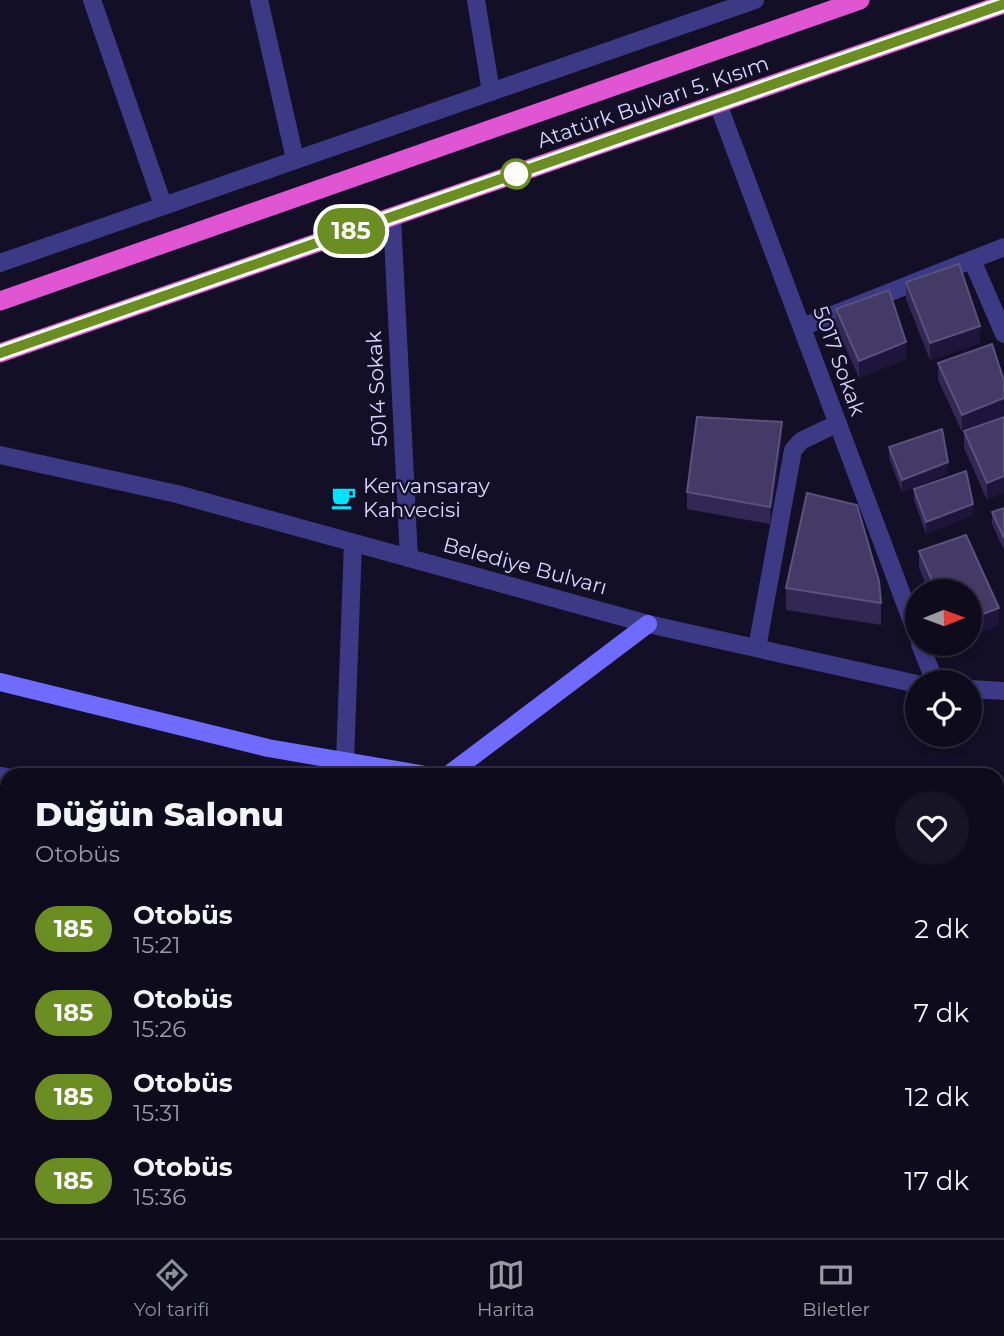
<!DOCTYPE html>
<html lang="tr">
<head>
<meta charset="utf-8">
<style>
  :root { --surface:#0e0b1c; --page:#171425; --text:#f1f3f6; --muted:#9b9ba3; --line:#2e2b3b; --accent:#8c9099 }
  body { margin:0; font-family:Montserrat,sans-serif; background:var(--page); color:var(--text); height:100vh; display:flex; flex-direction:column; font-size:26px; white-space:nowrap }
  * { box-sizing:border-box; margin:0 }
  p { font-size:23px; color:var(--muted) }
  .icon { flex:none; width:38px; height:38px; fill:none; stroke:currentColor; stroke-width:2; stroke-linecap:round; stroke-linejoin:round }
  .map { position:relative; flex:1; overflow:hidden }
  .sheet { position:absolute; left:0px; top:768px; width:1004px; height:471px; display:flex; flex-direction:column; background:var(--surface); border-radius:21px 21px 0 0; box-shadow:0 4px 10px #0003,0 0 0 2px var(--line) }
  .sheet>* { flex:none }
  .badge { padding:0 14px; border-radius:23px; font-size:24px; line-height:46px }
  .needle { width:46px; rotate:89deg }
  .fabs { position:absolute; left:905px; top:579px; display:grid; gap:14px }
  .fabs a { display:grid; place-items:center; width:77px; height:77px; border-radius:50%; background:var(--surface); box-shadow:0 4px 10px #0003,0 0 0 2px var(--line); font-size:35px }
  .map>.badge { position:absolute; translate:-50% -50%; box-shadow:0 0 0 4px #fff }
  .round { display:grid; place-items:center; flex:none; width:74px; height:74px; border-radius:37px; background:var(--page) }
  .summary { display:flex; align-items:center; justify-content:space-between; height:119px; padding:0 35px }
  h1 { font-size:33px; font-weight:800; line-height:52px }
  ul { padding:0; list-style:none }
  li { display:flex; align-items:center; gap:21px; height:84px; padding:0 35px }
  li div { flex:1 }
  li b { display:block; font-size:26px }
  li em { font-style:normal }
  li .badge { min-width:77px; font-weight:700; text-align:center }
  .dock { display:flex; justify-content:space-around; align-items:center; height:98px; border-top:2px solid var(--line); background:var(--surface); font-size:19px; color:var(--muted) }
  .dock a { display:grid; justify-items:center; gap:4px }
  .dock .active { color:var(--accent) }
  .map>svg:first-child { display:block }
  .water { fill:#0c2248 }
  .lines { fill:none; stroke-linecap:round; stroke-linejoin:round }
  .pedestrian { stroke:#3d3a85; stroke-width:18 }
  .minor { stroke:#3d3a85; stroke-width:18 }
  .tertiary { stroke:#3d3a85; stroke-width:18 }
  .secondary { stroke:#6f6bff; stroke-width:18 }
  .trunk { stroke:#e055d1; stroke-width:19 }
  .wall { fill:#312854 }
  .shaded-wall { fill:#1d163a }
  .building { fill:#433a66; stroke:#5a527e; stroke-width:2 }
  .line-casing { stroke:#fff; stroke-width:16 }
  .line { stroke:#6b8e23; stroke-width:10 }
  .stop-dot { fill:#fff; stroke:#6b8e23; stroke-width:3.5 }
  .labels { text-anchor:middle; stroke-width:5; stroke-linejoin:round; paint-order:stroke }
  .street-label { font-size:21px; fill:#d9d4ff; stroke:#130f26 }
  .poi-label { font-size:21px; fill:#d9d4ff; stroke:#130f26; text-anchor:start }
</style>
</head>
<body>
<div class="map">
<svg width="1004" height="1238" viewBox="0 0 1004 1238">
  <rect width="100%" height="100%" fill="#130f26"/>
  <polygon class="water" points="0,833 7,834 7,1232 998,1232 998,973 1004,973 1004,1238 0,1238"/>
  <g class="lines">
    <g class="pedestrian">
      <polyline points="0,776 7,777"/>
      <polyline points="998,953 1004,952"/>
    </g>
    <g class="minor">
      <polyline points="259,0 295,159"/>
      <polyline points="476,0 491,92"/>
      <polyline points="718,104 917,635"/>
      <polyline points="392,217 409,558"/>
      <polyline points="972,260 1004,334"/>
      <polyline points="802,327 1004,247"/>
      <polyline points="920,644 935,682"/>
      <polyline points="757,648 793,450 801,441 838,423"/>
      <polyline points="345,761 353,543"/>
    </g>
    <g class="tertiary">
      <polyline points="92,0 163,205"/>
      <polyline points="0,263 755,0"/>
      <polyline points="0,455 177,494 648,624 917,684"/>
      <polyline points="970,689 1004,691"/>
    </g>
    <g class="secondary">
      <polyline points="0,682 268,748 426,775"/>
      <polyline points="448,775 648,624"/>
    </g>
    <g class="trunk">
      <polyline points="0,301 860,0"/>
      <polyline points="0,353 1004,4"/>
    </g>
  </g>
  <g class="wall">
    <polygon points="906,282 980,343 930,360 906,299"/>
    <polygon points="836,309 906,359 859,378 836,326"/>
    <polygon points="938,363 978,426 1004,417 987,500 964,448 964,432 962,432 938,380"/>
    <polygon points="782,439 770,524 687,509 687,492"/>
    <polygon points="889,447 948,474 902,492 889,458"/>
    <polygon points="914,489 973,515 926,534 914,500"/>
    <polygon points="1004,508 1004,550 992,524 992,512"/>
    <polygon points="966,535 999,608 999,625 970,636 970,592 929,592 919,568 919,551"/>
    <polygon points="786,588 881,603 881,625 786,610"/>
  </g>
  <g class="shaded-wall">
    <polygon points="980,326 980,343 930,360 930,343"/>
    <polygon points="906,342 906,359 859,378 859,361"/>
    <polygon points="1004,398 1004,415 962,432 962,415"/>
    <polygon points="782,422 782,439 770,524 770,507"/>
    <polygon points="948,462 948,474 902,492 902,480"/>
    <polygon points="1004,476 1004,493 987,500 987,483"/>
    <polygon points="973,504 973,515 926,534 926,522"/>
    <polygon points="999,608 999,625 970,636 970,619"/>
  </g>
  <g class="building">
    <polygon points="959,264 980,326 930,343 906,282"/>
    <polygon points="889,290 906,342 859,361 836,309"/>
    <polygon points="992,344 1004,381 1004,398 962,415 938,363"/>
    <polygon points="697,417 782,422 770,507 687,492"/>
    <polygon points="1004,417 1004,476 987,483 964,431"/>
    <polygon points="942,429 948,462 902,480 889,447"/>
    <polygon points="966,471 973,504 926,522 914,489"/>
    <polygon points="807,493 857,505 879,581 881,603 786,588"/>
    <polygon points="1004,508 1004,538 992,512"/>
    <polygon points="966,535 999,608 970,619 970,592 937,592 919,551"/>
  </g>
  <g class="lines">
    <defs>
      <polyline id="line" points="0,353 1004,4"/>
    </defs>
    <use href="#line" class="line-casing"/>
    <use href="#line" class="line"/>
  </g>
  <defs>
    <symbol id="cafe-bare" viewBox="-9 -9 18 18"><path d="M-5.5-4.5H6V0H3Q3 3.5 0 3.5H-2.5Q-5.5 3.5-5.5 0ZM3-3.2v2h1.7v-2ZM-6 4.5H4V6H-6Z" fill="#00e5ff" stroke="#130f26" stroke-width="2.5" paint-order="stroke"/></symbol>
  </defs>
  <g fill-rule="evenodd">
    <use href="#cafe-bare" x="326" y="480" width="35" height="35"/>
  </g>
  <circle class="stop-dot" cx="516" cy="174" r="14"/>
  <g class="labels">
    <g class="street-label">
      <text transform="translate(653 102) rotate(-19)" y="7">Atatürk Bulvarı 5. Kısım</text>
      <text transform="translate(839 361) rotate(70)" y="7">5017 Sokak</text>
      <text transform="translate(377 389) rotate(-93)" y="7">5014 Sokak</text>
      <text transform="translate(525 566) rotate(15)" y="7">Belediye Bulvarı</text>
    </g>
    <g class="poi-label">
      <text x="363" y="493">Kervansaray<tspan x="363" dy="24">Kahvecisi</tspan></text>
    </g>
  </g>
</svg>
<div class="fabs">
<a><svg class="needle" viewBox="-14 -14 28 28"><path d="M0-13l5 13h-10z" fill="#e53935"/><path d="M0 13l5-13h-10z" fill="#9b9ba3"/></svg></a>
<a><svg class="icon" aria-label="locate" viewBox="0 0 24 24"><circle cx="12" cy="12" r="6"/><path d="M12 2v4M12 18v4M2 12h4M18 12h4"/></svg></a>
</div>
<b class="badge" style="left:351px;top:231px;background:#6b8e23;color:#fff">185</b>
<section class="sheet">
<div class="summary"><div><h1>Düğün Salonu</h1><p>Otobüs</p></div><a class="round"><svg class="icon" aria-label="heart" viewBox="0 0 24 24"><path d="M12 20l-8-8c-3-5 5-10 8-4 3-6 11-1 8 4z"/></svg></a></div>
<ul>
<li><span class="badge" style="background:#6b8e23;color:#fff">185</span><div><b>Otobüs</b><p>15:21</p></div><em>2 dk</em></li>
<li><span class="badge" style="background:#6b8e23;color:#fff">185</span><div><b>Otobüs</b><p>15:26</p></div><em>7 dk</em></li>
<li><span class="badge" style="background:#6b8e23;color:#fff">185</span><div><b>Otobüs</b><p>15:31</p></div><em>12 dk</em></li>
<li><span class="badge" style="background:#6b8e23;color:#fff">185</span><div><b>Otobüs</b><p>15:36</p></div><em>17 dk</em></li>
</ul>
</section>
</div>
<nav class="dock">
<a class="active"><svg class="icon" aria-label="directions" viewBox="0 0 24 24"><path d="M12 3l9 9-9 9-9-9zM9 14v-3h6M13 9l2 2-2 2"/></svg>Yol tarifi</a>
<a><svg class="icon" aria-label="map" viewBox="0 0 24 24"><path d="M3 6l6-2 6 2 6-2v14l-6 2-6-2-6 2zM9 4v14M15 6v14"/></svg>Harita</a>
<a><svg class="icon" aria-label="tickets" viewBox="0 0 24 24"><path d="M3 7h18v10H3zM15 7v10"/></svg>Biletler</a>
</nav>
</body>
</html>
